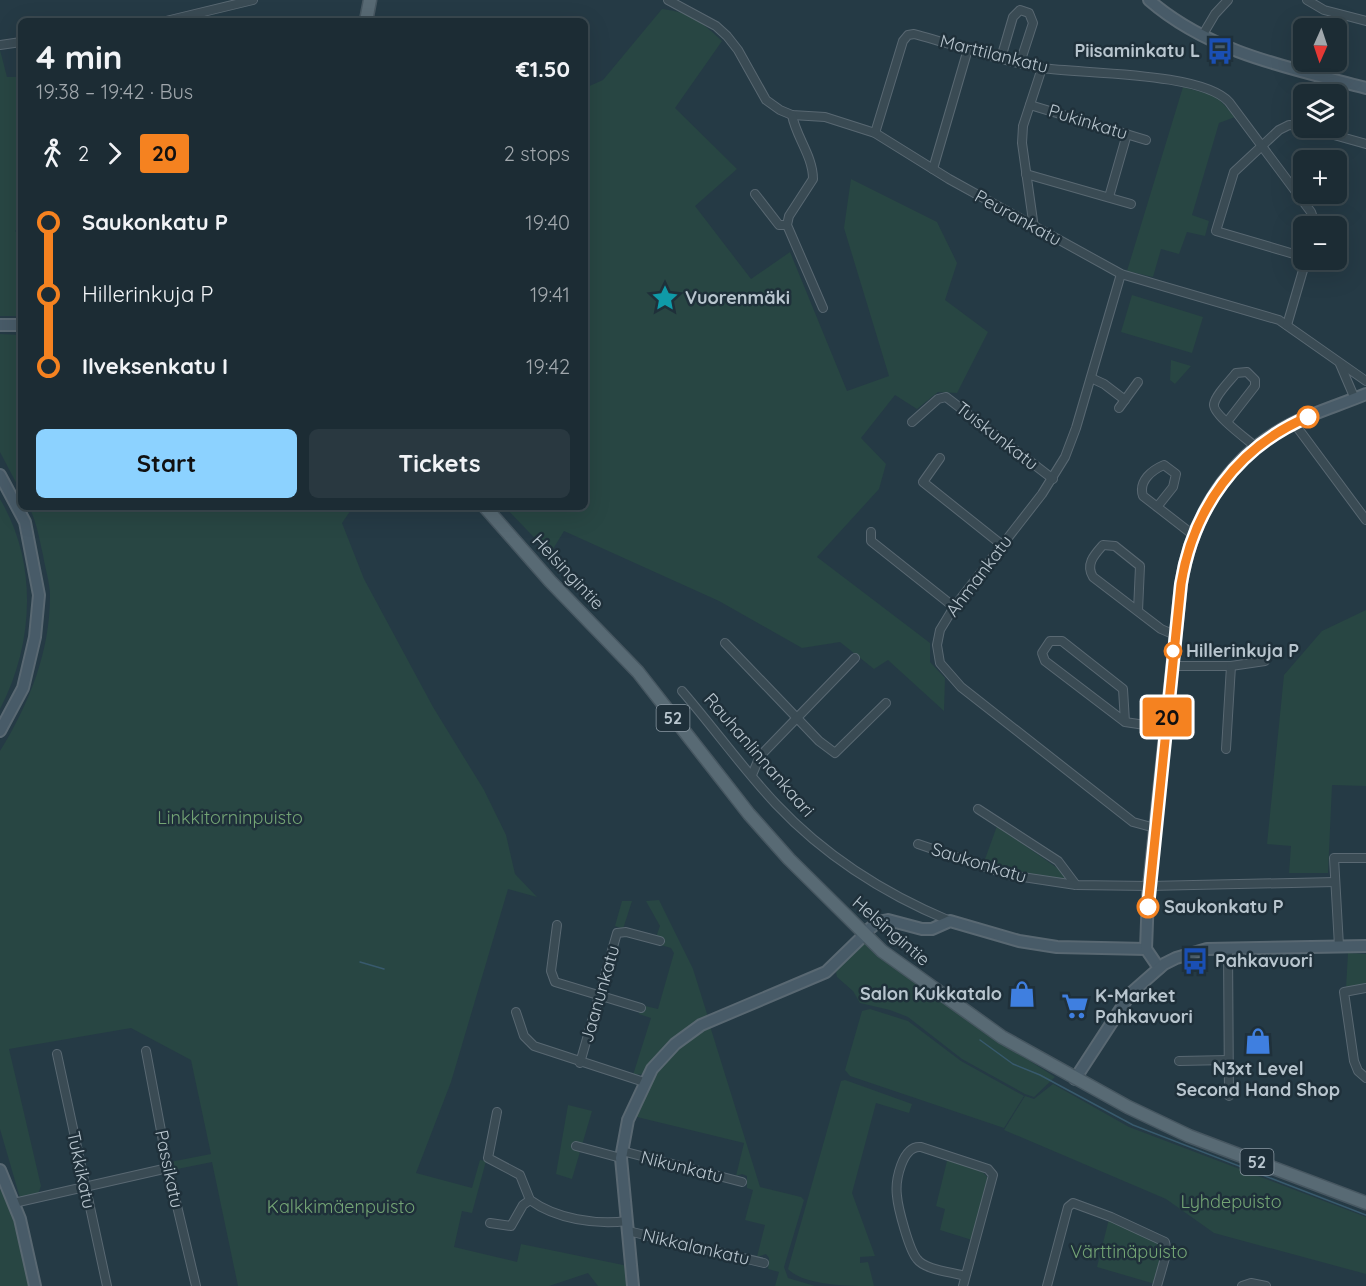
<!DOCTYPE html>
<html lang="en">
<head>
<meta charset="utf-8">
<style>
  :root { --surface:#1c2c34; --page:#293840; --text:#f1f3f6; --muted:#a0a7ac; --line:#3a484f; --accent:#8cd2ff }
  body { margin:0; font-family:Quicksand,sans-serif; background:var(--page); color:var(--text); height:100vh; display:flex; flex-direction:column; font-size:22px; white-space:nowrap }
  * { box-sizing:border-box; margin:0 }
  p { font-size:20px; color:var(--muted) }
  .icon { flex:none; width:33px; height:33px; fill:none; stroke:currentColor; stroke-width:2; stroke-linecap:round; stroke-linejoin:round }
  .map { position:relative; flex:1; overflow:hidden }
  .sheet { position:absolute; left:18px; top:18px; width:570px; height:492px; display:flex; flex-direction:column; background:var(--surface); border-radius:9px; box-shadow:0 6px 24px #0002,0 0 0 2px var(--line) }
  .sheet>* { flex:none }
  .badge { padding:0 12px; border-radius:4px; font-size:21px; line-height:39px }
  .needle { width:39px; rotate:183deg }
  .buttons { position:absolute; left:1293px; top:18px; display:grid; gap:12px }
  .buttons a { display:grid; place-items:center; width:54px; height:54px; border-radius:9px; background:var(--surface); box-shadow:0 6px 24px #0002,0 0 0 2px var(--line); font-size:30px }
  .map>.badge { position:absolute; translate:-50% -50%; box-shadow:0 0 0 3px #fff }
  .legs { display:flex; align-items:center; gap:9px; height:66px; padding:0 18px; font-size:20px }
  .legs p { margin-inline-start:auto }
  .head { display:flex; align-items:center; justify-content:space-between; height:102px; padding:0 18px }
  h1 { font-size:33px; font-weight:700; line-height:45px }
  .button { display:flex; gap:12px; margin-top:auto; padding:12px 18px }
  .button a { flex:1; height:69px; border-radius:9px; background:var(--accent); color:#111; font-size:24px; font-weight:700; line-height:69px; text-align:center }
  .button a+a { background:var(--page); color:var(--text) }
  ul { padding:0 18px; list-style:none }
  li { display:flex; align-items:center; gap:21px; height:72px; font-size:22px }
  li i { display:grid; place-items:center; width:9px; height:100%; margin:0 8px; background:currentColor }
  li i::after { content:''; width:15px; height:15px; margin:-8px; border:4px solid; border-radius:50%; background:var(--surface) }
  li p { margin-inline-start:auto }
  li:first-child i { background:linear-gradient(#0000 50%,currentColor 0) }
  li:last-child i { background:linear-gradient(currentColor 50%,#0000 0) }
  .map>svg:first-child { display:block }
  .green { fill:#284643 }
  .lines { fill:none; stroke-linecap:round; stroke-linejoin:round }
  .stream { stroke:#385a6d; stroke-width:1.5 }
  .street-casing { stroke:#596872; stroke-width:10 }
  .secondary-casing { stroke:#596872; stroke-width:14 }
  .primary-casing { stroke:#475761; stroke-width:15 }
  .street { stroke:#3a4b54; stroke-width:8 }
  .secondary { stroke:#485b68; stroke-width:10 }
  .primary { stroke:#586a74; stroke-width:12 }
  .line-1-casing { stroke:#fff; stroke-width:14 }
  .line-1 { stroke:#f58220; stroke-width:9 }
  .stop-1-dot { fill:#fff; stroke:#f58220; stroke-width:3 }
  .labels { text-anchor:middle; stroke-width:5; stroke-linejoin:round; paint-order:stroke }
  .shield { fill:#1f303a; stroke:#8a98a2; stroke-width:1.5 }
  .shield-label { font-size:16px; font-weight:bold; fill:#b8c5ce }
  .poi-label { font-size:18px; font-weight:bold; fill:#b8c5ce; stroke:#1f303a; text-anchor:start }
  .street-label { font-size:18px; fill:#b8c5ce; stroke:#1f303a }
  .stop-label { font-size:18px; font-weight:bold; fill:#b8c5ce; stroke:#1f303a; text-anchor:start }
  .park-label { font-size:18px; fill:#74a575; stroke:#1f303a }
</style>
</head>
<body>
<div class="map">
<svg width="1366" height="1286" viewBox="0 0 1366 1286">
  <rect width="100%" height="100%" fill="#253a45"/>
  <g class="green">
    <path d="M662,9C690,12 702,22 722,41L675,108L737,169L695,206L751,279L790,252L847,391L889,376L844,228L851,179L937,222L957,263L945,300L988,332L957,393L938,392L917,409L895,395L861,438L886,464L879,489L817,557L930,643V662L945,678L944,711L888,660L874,669L840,642L802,648L719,601L564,531L550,554L505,507H585V88L603,80Z"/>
    <polygon points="0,50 7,77 21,77 21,225 15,231 21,237 21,316 0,316"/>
    <polygon points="1183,87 1216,96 1235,117 1219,123 1192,215 1209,221 1205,236 1187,232 1179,254 1161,249 1153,277 1127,271"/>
    <polygon points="1132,295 1203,317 1192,353 1121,332"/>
    <polygon points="0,334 21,335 21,492 0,452"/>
    <polygon points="1171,360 1191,366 1175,384 1170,380"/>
    <path d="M0,499C38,563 34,644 0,709Z"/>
    <path d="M29,507H353L342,523L364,579L433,707L484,790L506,835L515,874L537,897L508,889L451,1082L416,1173L472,1188L480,1160L486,1161L472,1213L462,1211L454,1247L517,1262L521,1244L628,1266L630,1286H598L588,1273L549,1286H238L212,1162L172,1170L170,1162L211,1154L191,1060L131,1028L9,1049L41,1186L38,1194L20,1198L0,1129V751C29,704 50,652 50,596C50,583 45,568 43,555C39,538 37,523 29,507Z"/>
    <polygon points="1366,610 1366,786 1332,785 1328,873 1289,873 1291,846 1267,844 1284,675 1322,631"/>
    <polygon points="997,826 1063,872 1065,879 1008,870 984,862"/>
    <polygon points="659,900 693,969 708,1017 656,1057 644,1074 633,1075 651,1018 639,1014 641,1005 658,1009 674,953 671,948 654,943 660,926 646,901"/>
    <polygon points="622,901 632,901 623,929 615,926"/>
    <polygon points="863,940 972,1024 1055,1077 1034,1097 1025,1094 962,1059 908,1017 890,1010 860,1003 853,991 837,977 836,972"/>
    <polygon points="1348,953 1366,954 1366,985 1346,988"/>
    <polygon points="870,1009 908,1021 961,1061 1024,1096 1004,1128 850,1076 845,1070 862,1011"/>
    <path d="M710,1026L760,1187L801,1197L804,1200L784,1267L788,1278L815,1286H775L779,1272L768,1269L769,1258L766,1254L757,1257L765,1225L745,1220L753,1190L747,1188V1176L742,1174L736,1176L744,1143L633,1116C653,1074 668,1049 710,1026Z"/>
    <path d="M845,1080L912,1104L909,1113L876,1103L852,1193L875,1256L860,1257V1263L868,1262L874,1286C851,1286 804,1286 788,1269L841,1081Z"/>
    <polygon points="1053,1084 1129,1127 1366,1217 1366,1274 1214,1233 1166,1199 1004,1130 1025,1096 1034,1099"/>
    <polygon points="568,1105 592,1111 572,1179 556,1174"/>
    <polygon points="948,1157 982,1171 988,1178 972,1240 940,1230 945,1209 936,1206"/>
    <polygon points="0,1189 14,1213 30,1286 0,1286"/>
    <polygon points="1109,1219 1159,1242 1163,1252 1155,1284 1097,1267"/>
  </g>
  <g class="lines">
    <g class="stream">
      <polyline points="360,962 384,969"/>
      <polyline points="980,1040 1013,1064 1040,1075 1133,1125 1366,1215"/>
    </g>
    <defs>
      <g id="street">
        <polyline points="668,0 716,26 727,36 738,50 766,100 780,110 792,115 825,117 875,133 949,179 1121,274 1279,320 1366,381"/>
        <polyline points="1307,0 1324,10 1366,21"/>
        <polyline points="166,21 253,0"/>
        <polyline points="1202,36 1215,14 1228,0"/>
        <polyline points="0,45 21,42"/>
        <polyline points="1001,58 1013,17 1020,10 1029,13 1033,23 1020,63"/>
        <polyline points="1030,105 1146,140"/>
        <path d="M792,115C796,137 813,156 813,179L789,216L787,225L823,308"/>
        <polyline points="1304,126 1289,125 1279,130 1234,172 1216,231 1304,257"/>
        <polyline points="1309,128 1366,144"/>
        <path d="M875,133L903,41L908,35L914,34C956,45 999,61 1042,68C1085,74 1202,72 1229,102L1311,212L1316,226"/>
        <polyline points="933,169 968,49"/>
        <polyline points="1026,174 1131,204"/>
        <polyline points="755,194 779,225 787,225"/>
        <polyline points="1109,197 1127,134"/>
        <polyline points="1034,228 1022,143 1023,126 1042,68"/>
        <polyline points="1121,274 1076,428 1065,457 1042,494 954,607 940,630 937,645 940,663 961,687 1133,822 1155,828"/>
        <polyline points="1287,325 1306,260"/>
        <polyline points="1340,364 1355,399"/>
        <polyline points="1091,378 1104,384 1125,400"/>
        <polyline points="1119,408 1138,382"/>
        <polyline points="912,422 938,399 946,397 1053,479"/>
        <path d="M1227,422L1255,386V380L1247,372L1236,373C1230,381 1216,394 1214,404C1212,414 1248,440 1256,447"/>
        <polyline points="1294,423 1366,520"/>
        <polyline points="940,458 923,482 1002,545"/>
        <path d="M1157,507L1173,487L1176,474L1164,465C1152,470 1138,481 1143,496L1192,534"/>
        <polyline points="871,532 871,541 954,607"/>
        <path d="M1138,611L1140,566L1115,546L1103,545C1095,554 1085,564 1093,577L1161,629L1175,635"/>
        <polyline points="725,643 819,741 835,753 886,703"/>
        <polyline points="1172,666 1231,666 1226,749"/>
        <polyline points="1231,666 1265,661"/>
        <path d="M682,691C714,728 743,769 776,804C825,856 885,894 950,921"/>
        <polyline points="1125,722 1045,661 1042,653 1050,641 1062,641 1123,689 1125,722 1165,728"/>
        <polyline points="752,775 760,756 855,658"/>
        <polyline points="978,809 1058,861 1076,885"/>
        <polyline points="918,844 1009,875 1076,885 1149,886 1335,882"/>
        <polyline points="557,925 551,971 555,982 641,1008"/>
        <polyline points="1339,946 1334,858 1366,858"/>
        <polyline points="1228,949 1229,1096"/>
        <polyline points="1366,988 1344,992 1354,1061 1358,1071 1366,1078"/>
        <polyline points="516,1012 524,1036 534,1046 644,1082"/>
        <polyline points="146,1051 168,1168 196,1286"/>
        <polyline points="57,1054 107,1286"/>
        <polyline points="1179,1061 1228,1060"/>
        <polyline points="580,1063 617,933 626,932 660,941"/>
        <path d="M497,1112L488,1158L520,1175L530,1200C556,1219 596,1225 627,1221"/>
        <polyline points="576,1146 621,1158"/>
        <polyline points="622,1151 742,1182"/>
        <polyline points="14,1203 168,1168"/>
        <polyline points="490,1223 511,1226 523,1205 530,1200"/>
        <polyline points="628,1231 764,1263"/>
        <path d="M963,1286L993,1175L988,1169L921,1147C902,1145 895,1181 897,1196C898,1208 909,1250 917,1259C925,1270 952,1272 965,1276"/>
        <polyline points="1047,1286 1068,1207 1073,1203 1111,1217 1165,1242 1167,1251 1157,1286"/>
        <polyline points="1242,1286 1251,1283 1266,1286"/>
      </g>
      <g id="secondary">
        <path d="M1149,0C1210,53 1290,68 1366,88"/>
        <polyline points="0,325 21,325"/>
        <polyline points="0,475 25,522 39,595 35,637 23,688 0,731"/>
        <polyline points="868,930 878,922 888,920 922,929 932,929 950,921 1019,941 1057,947 1146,949"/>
        <path d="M1159,968L1146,949L1148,895L1181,584C1192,516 1229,455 1293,423C1316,412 1342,404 1366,394"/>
        <polyline points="1075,1079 1131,993 1164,964 1176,958 1207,949 1366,946"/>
        <polyline points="0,1170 20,1219 35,1286"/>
        <polyline points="633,1286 621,1158 628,1120 652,1069 675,1044 701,1025 826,972 860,939"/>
      </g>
      <g id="primary">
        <polyline points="366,21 370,0"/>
        <polyline points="485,507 550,581 638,672 749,814 789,859 882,951 1002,1037 1128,1107 1189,1136 1366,1203"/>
      </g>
    </defs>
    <use href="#street" class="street-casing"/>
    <use href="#secondary" class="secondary-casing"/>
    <use href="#primary" class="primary-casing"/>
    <use href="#street" class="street"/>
    <use href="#secondary" class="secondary"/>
    <use href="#primary" class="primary"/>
  </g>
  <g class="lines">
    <defs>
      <path id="line-1" d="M1148,907L1181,584C1193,509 1237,447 1308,417"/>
    </defs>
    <use href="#line-1" class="line-1-casing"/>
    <use href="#line-1" class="line-1"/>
  </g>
  <defs>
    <symbol id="bus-bare" viewBox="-9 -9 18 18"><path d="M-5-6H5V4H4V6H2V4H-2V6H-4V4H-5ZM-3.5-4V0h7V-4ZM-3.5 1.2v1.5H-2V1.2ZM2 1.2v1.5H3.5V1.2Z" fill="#1a4fb4" stroke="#1f303a" stroke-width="2.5" paint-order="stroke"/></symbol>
    <symbol id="sight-bare" viewBox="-9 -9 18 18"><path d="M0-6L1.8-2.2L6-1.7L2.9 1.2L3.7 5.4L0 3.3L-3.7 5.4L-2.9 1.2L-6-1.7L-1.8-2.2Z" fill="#0f9aa8" stroke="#1f303a" stroke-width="2.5" paint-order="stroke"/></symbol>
    <symbol id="shop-bare" viewBox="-9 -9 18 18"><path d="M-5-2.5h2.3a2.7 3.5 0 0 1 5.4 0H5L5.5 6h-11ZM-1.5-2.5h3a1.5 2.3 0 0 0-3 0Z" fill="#3f7fe0" stroke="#1f303a" stroke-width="2.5" paint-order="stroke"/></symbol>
    <symbol id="supermarket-bare" viewBox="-9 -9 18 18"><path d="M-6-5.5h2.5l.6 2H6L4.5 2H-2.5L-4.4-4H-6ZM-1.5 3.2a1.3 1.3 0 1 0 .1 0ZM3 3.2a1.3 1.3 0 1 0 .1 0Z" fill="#3f7fe0" stroke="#1f303a" stroke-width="2.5" paint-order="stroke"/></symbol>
  </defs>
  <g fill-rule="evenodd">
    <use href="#bus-bare" x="1201" y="32" width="38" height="38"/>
    <use href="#sight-bare" x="646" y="279" width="38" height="38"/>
    <use href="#bus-bare" x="1176" y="942" width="38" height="38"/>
    <use href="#shop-bare" x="1003" y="975" width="38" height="38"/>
    <use href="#supermarket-bare" x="1056" y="987" width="38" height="38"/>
    <use href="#shop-bare" x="1239" y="1022" width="38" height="38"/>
  </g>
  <g class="stop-1-dot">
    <circle cx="1308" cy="417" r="10"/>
    <circle cx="1173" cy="651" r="8"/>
    <circle cx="1148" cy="907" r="10"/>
  </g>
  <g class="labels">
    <g class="shield">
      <rect x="656.5" y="705" width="33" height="26" rx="4.5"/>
      <rect x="1240.5" y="1149" width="33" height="26" rx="4.5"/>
    </g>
    <g class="shield-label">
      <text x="673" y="724">52</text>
      <text x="1257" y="1168">52</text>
    </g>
    <g class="poi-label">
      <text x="1200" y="57" text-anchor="end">Piisaminkatu L</text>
      <text x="685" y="304">Vuorenmäki</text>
      <text x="1215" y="967">Pahkavuori</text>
      <text x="1002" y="1000" text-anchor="end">Salon Kukkatalo</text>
      <text x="1095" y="1002">K-Market<tspan x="1095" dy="21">Pahkavuori</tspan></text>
      <text x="1258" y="1075" text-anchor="middle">N3xt Level<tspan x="1258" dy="21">Second Hand Shop</tspan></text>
    </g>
    <g class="street-label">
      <text transform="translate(994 54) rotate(14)" y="6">Marttilankatu</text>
      <text transform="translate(1088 122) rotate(17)" y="6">Pukinkatu</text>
      <text transform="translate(1018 218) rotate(29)" y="6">Peurankatu</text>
      <text transform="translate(997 436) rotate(38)" y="6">Tuiskunkatu</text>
      <text transform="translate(568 572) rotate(47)" y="6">Helsingintie</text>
      <text transform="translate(979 576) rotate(-53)" y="6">Ahmankatu</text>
      <text transform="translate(759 755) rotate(49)" y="6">Rauhanlinnankaari</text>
      <text transform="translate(979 863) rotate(17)" y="6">Saukonkatu</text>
      <text transform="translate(891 931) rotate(41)" y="6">Helsingintie</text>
      <text transform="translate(600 994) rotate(-74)" y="6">Jaanunkatu</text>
      <text transform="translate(682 1167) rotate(14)" y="6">Nikunkatu</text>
      <text transform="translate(169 1169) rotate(78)" y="6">Passikatu</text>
      <text transform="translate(81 1170) rotate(78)" y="6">Tukkikatu</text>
      <text transform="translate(696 1247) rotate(13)" y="6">Nikkalankatu</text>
    </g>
    <g class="stop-label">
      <text x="1186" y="657">Hillerinkuja P</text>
      <text x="1164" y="913">Saukonkatu P</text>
    </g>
    <g class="park-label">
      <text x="230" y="824">Linkkitorninpuisto</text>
      <text x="1231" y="1208">Lyhdepuisto</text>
      <text x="341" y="1213">Kalkkimäenpuisto</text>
      <text x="1129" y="1258">Värttinäpuisto</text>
    </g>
  </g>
</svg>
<div class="buttons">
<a><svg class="needle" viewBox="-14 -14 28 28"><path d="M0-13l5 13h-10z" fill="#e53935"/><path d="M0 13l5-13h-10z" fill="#a0a7ac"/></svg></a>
<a><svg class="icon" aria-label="layers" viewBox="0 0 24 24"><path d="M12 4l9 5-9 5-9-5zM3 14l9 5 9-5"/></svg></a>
<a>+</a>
<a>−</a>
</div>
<b class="badge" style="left:1167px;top:717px;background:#f58220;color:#111">20</b>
<section class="sheet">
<div class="head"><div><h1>4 min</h1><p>19:38 – 19:42 · Bus</p></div><b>€1.50</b></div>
<div class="legs"><svg class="icon" aria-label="walk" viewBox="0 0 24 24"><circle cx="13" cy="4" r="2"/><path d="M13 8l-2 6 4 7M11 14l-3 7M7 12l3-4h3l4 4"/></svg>2<svg class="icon" aria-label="forward" viewBox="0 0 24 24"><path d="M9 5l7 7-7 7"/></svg><b class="badge" style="background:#f58220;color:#111">20</b><p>2 stops</p></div>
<ul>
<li><i style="color:#f58220"></i><b>Saukonkatu P</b><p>19:40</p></li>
<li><i style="color:#f58220"></i><span>Hillerinkuja P</span><p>19:41</p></li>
<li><i style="color:#f58220"></i><b>Ilveksenkatu I</b><p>19:42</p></li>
</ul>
<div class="button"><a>Start</a><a>Tickets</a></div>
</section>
</div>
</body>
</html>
